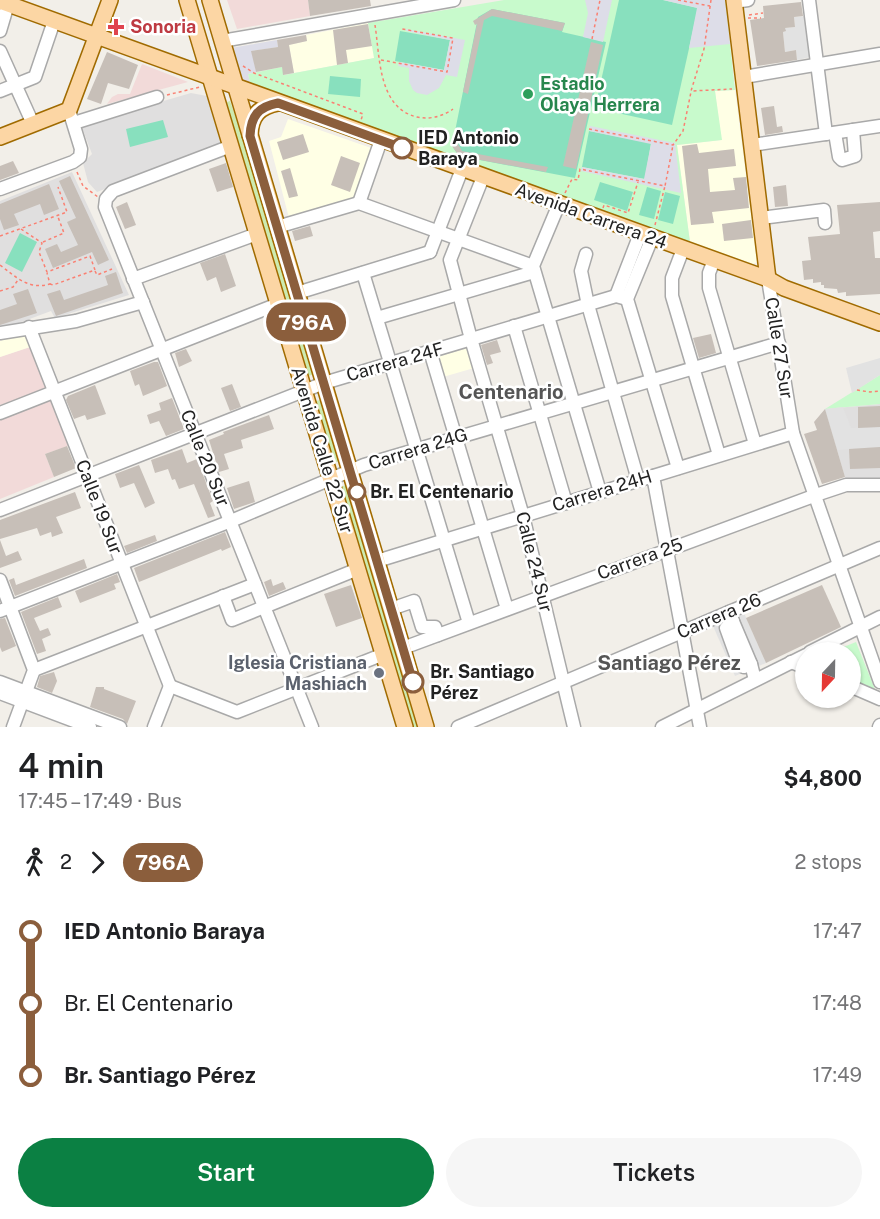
<!DOCTYPE html>
<html lang="en">
<head>
<meta charset="utf-8">
<style>
  :root { --surface:#fff; --page:#f6f6f6; --text:#202124; --muted:#757577; --accent:#0b8043 }
  body { margin:0; font-family:"Public Sans",sans-serif; background:var(--page); color:var(--text); height:100vh; display:flex; flex-direction:column; font-size:22px; white-space:nowrap }
  * { box-sizing:border-box; margin:0 }
  p { font-size:20px; color:var(--muted) }
  .icon { flex:none; width:33px; height:33px; fill:none; stroke:currentColor; stroke-width:2; stroke-linecap:round; stroke-linejoin:round }
  .map { position:relative; height:727px; overflow:hidden }
  .panel { display:flex; flex-direction:column; background:var(--surface); flex:1 }
  .panel>* { flex:none }
  .badge { padding:0 12px; border-radius:20px; font-size:21px; line-height:39px }
  .needle { width:39px; rotate:202deg }
  .tools { position:absolute; left:795px; top:642px; display:grid; gap:12px }
  .tools a { display:grid; place-items:center; width:66px; height:66px; border-radius:50%; background:var(--surface); box-shadow:0 2px 4px #0004; font-size:30px }
  .map>.badge { position:absolute; translate:-50% -50%; box-shadow:0 0 0 3px #fff }
  .legs { display:flex; align-items:center; gap:9px; height:66px; padding:0 18px; font-size:20px }
  .legs p { margin-inline-start:auto }
  .summary { display:flex; align-items:center; justify-content:space-between; height:102px; padding:0 18px }
  h1 { font-size:33px; font-weight:600; line-height:45px }
  .button { display:flex; gap:12px; margin-top:auto; padding:12px 18px }
  .button a { flex:1; height:69px; border-radius:36px; background:var(--accent); color:#fff; font-size:24px; font-weight:600; line-height:69px; text-align:center }
  .button a+a { background:var(--page); color:var(--text) }
  ul { padding:0 18px; list-style:none }
  li { display:flex; align-items:center; gap:21px; height:72px; font-size:22px }
  li i { display:grid; place-items:center; width:9px; height:100%; margin:0 8px; background:currentColor }
  li i::after { content:''; width:15px; height:15px; margin:-8px; border:4px solid; border-radius:50%; background:var(--surface) }
  li p { margin-inline-start:auto }
  li:first-child i { background:linear-gradient(#0000 50%,currentColor 0) }
  li:last-child i { background:linear-gradient(currentColor 50%,#0000 0) }
  .map>svg:first-child { display:block }
  .residential { fill:#e0dfdf }
  .commercial { fill:#f2dad9 }
  .education { fill:#ffffe5 }
  .grass { fill:#cdebb0 }
  .park { fill:#c8facc }
  .pitch { fill:#88e0be }
  .parking { fill:#e2e2e2 }
  .plaza { fill:#dddde8 }
  .building { fill:#c7bfb8 }
  .lines { fill:none; stroke-linecap:round; stroke-linejoin:round }
  .minor-casing { stroke:#a9a9a9; stroke-width:15 }
  .major-casing { stroke:#a06b00; stroke-width:18 }
  .path { stroke:#fa8072; stroke-width:1.5; stroke-dasharray:3 3; stroke-linecap:butt }
  .minor { stroke:#fff; stroke-width:12 }
  .major { stroke:#fcd6a4; stroke-width:15 }
  .line-1-casing { stroke:#fff; stroke-width:14 }
  .line-1 { stroke:#8b5e3c; stroke-width:9 }
  .health-dot { fill:#e0444e; stroke:#fff; stroke-width:2 }
  .leisure-dot { fill:#2e9e5b; stroke:#fff; stroke-width:2 }
  .stop-1-dot { fill:#fff; stroke:#8b5e3c; stroke-width:3 }
  .worship-dot { fill:#6b7280; stroke:#fff; stroke-width:2 }
  .labels { text-anchor:middle; stroke-width:5; stroke-linejoin:round; paint-order:stroke }
  .health-label { font-size:18px; font-weight:bold; fill:#be3a42; stroke:#fff; text-anchor:start }
  .leisure-label { font-size:18px; font-weight:bold; fill:#27864d; stroke:#fff; text-anchor:start }
  .stop-label { font-size:18px; font-weight:bold; fill:#222; stroke:#fff; text-anchor:start }
  .street-label { font-size:18px; fill:#222; stroke:#fff }
  .worship-label { font-size:18px; font-weight:bold; fill:#5b616d; stroke:#fff; text-anchor:end }
  .neighbourhood-label { font-size:20px; font-weight:bold; fill:#555; stroke:#fff }
</style>
</head>
<body>
<div class="map">
<svg width="880" height="727" viewBox="0 0 880 727">
  <rect width="100%" height="100%" fill="#f2efe9"/>
  <g class="residential">
    <polygon points="191,93 207,96 221,145 97,192 88,182 83,163 92,154 81,125"/>
    <polygon points="72,172 129,295 55,318 51,311 0,330 0,201"/>
    <polygon points="880,404 880,481 846,481 825,409"/>
  </g>
  <g class="commercial">
    <polygon points="227,0 308,0 310,16 237,29"/>
    <polygon points="142,64 188,82 107,104 112,97 118,94 130,94"/>
    <polygon points="30,347 46,389 0,405 0,357"/>
    <polygon points="52,397 68,446 45,454 54,477 0,499 0,419"/>
  </g>
  <g class="education">
    <polygon points="368,23 375,58 294,73 289,45 307,41 306,35"/>
    <polygon points="735,90 757,262 753,264 690,242 677,145 721,140 715,91"/>
    <polygon points="288,119 374,149 356,197 289,218 269,141 281,137"/>
    <polygon points="25,333 30,347 0,357 0,341"/>
    <polygon points="468,348 474,368 443,377 437,357"/>
  </g>
  <g class="grass">
    <polygon points="230,101 253,166 315,374 308,376 296,332 288,316 224,103"/>
    <polygon points="323,399 342,460 333,463 313,402"/>
    <polygon points="349,484 421,727 412,727 340,487"/>
  </g>
  <g class="park">
    <polygon points="504,0 725,0 735,90 715,91 722,140 677,145 690,242 250,83 248,74 282,67 284,75 374,58 368,23"/>
    <polygon points="880,375 880,404 825,409"/>
    <polygon points="856,642 876,692 851,681 850,652 831,652"/>
  </g>
  <g class="pitch">
    <polygon points="619,0 663,0 698,8 672,125 595,108"/>
    <polygon points="492,9 565,23 562,32 606,42 575,178 459,156 452,146 478,17"/>
    <polygon points="400,31 450,40 444,70 395,61"/>
    <polygon points="330,76 361,79 360,97 328,94"/>
    <polygon points="163,120 168,137 130,147 126,129"/>
    <polygon points="589,131 651,143 645,179 582,167"/>
    <polygon points="600,182 633,192 627,211 594,200"/>
    <polygon points="647,187 661,191 654,219 639,215"/>
    <polygon points="665,192 680,196 673,224 658,220"/>
    <polygon points="20,233 37,242 22,272 5,263"/>
  </g>
  <g class="parking">
    <polygon points="807,16 811,57 797,60 796,50 785,52 783,32 785,31 785,28 795,27 794,17"/>
    <polygon points="880,358 880,375 852,393 846,368"/>
    <polygon points="843,407 851,428 880,427 880,447 837,450 825,409"/>
    <polygon points="744,613 766,663 735,676 713,626"/>
  </g>
  <g class="plaza">
    <polygon points="585,0 612,0 603,42 583,37 588,13"/>
    <polygon points="663,0 725,0 730,44 689,48 697,8"/>
    <polygon points="406,29 465,40 457,77 446,75 439,88 427,95 417,93 413,90 409,81 409,68 398,66 399,62 444,70 450,40 406,31"/>
    <polygon points="277,40 278,47 252,51 256,72 248,74 250,83 240,80 231,48"/>
    <polygon points="590,126 675,143 681,193 581,171 582,167 644,179 651,144 589,131"/>
  </g>
  <g class="building">
    <polygon points="308,0 370,0 371,6 310,16"/>
    <polygon points="801,2 803,16 794,17 795,27 785,28 786,31 783,32 785,52 796,50 797,60 757,66 750,20 764,18 763,6"/>
    <polygon points="492,9 565,23 562,31 492,16 484,20 468,94 463,92 477,24 475,25 473,21"/>
    <polygon points="368,24 372,46 346,50 348,63 337,65 333,30"/>
    <polygon points="306,35 307,41 289,45 294,73 283,75 282,67 256,72 251,51 278,47 277,40"/>
    <polygon points="591,42 603,45 576,169 563,166"/>
    <polygon points="107,52 138,65 129,89 108,83 101,104 87,99"/>
    <polygon points="774,106 777,127 782,126 783,132 765,135 761,108"/>
    <polygon points="303,134 309,152 283,160 277,142"/>
    <polygon points="454,137 462,151 548,167 546,172 459,156 452,146"/>
    <polygon points="697,144 699,153 734,149 736,166 708,169 710,192 735,190 733,178 746,177 749,208 712,212 714,223 691,225 682,146"/>
    <polygon points="341,156 360,163 350,192 331,185"/>
    <polygon points="13,161 19,173 0,180 0,166"/>
    <polygon points="226,163 233,187 217,192 209,169"/>
    <polygon points="290,168 298,196 289,198 281,171"/>
    <polygon points="70,176 109,260 98,265 92,252 53,268 45,249 57,244 61,252 78,245 67,222 76,218 59,181"/>
    <polygon points="49,184 59,209 44,215 40,204 14,214 19,225 4,230 0,219 0,204"/>
    <polygon points="786,185 788,206 775,207 773,187"/>
    <polygon points="127,202 136,225 125,229 116,207"/>
    <polygon points="880,202 880,231 873,232 875,258 880,258 880,294 846,296 846,292 838,293 837,289 824,288 824,285 821,285 821,282 813,283 813,279 804,280 802,261 811,260 808,237 840,234 837,205"/>
    <polygon points="751,220 753,238 724,241 722,224"/>
    <polygon points="310,226 313,236 295,241 292,231"/>
    <polygon points="225,254 236,286 221,292 216,277 207,281 200,263"/>
    <polygon points="116,272 123,293 56,316 47,294 60,290 64,300 108,285 105,276"/>
    <polygon points="28,289 37,313 0,325 0,310 17,304 13,294"/>
    <polygon points="711,334 716,353 699,358 693,338"/>
    <polygon points="497,340 501,352 490,355 493,363 487,365 481,345"/>
    <polygon points="186,349 192,361 179,367 175,353"/>
    <polygon points="154,362 158,362 167,386 143,396 139,384 135,386 130,371"/>
    <polygon points="232,384 241,407 230,411 221,388"/>
    <polygon points="95,385 106,414 87,420 85,415 74,419 66,400 68,396"/>
    <polygon points="172,398 184,429 166,436 159,421 150,424 147,415 161,410 159,403"/>
    <polygon points="880,406 880,427 858,428 858,407"/>
    <polygon points="825,409 845,477 822,484 804,434 817,430 814,422"/>
    <polygon points="269,415 274,429 241,440 243,448 224,454 229,469 219,472 209,440 224,434 223,432"/>
    <polygon points="67,446 76,468 54,477 45,454"/>
    <polygon points="880,447 880,468 850,469 849,449"/>
    <polygon points="182,449 187,463 197,459 213,501 210,503 215,516 208,518 194,484 179,489 175,479 172,480 168,469 155,473 151,460"/>
    <polygon points="139,465 155,503 145,508 134,483 120,488 115,474"/>
    <polygon points="249,481 255,502 234,509 227,488"/>
    <polygon points="75,492 81,508 56,517 63,533 52,537 51,532 40,536 37,528 0,539 0,520"/>
    <polygon points="225,532 231,547 222,551 221,549 139,582 134,568"/>
    <polygon points="155,535 157,541 127,553 124,546"/>
    <polygon points="0,540 6,556 18,551 22,560 0,568"/>
    <polygon points="84,559 87,568 15,596 9,580 14,578 16,585"/>
    <polygon points="117,574 120,582 114,584 116,589 80,603 75,591"/>
    <polygon points="271,579 273,586 283,582 286,589 269,596 264,582"/>
    <polygon points="351,585 362,618 336,627 324,594"/>
    <polygon points="822,585 841,627 766,663 746,618"/>
    <polygon points="58,597 62,607 34,618 40,631 48,628 51,635 42,639 46,651 37,654 21,612"/>
    <polygon points="5,618 16,646 2,652 0,647 0,619"/>
    <polygon points="54,672 57,681 52,693 37,687 40,676"/>
    <polygon points="96,687 104,687 104,689 136,701 127,724 123,719 90,707"/>
  </g>
  <g class="lines">
    <defs>
      <g id="minor">
        <polyline points="809,0 826,134"/>
        <polyline points="734,2 748,0"/>
        <polyline points="0,31 8,4"/>
        <polyline points="222,41 454,0"/>
        <polyline points="0,51 33,124"/>
        <polyline points="744,77 880,54"/>
        <polyline points="0,91 35,77 54,21"/>
        <polyline points="74,123 157,97"/>
        <polyline points="835,133 839,157 842,160 855,156 853,130"/>
        <polyline points="752,145 880,126"/>
        <polyline points="231,146 113,191 106,199 105,207 312,727"/>
        <polyline points="483,177 450,260 471,339 523,516 574,727"/>
        <polyline points="0,189 73,162 80,157 81,149 69,110"/>
        <polyline points="359,203 381,140"/>
        <polyline points="559,204 533,266 600,492"/>
        <polyline points="761,218 824,210 825,223"/>
        <polyline points="277,227 359,203 533,266"/>
        <polyline points="652,238 627,299 678,468"/>
        <polyline points="683,249 672,278 672,296 719,455"/>
        <polyline points="430,252 462,169"/>
        <polyline points="586,254 581,271 588,305 638,480"/>
        <polyline points="714,260 709,273 709,288 755,444"/>
        <polyline points="363,273 469,623"/>
        <polyline points="133,279 257,234"/>
        <polyline points="768,279 793,433 880,682"/>
        <polyline points="297,293 430,252"/>
        <polyline points="616,296 640,234"/>
        <polyline points="377,318 534,272"/>
        <polyline points="514,326 566,503"/>
        <polyline points="29,327 170,686"/>
        <polyline points="0,333 76,321 143,302"/>
        <polyline points="430,351 507,609"/>
        <polyline points="0,413 278,304"/>
        <polyline points="653,476 700,727"/>
        <polyline points="0,510 324,383 616,296 627,299"/>
        <polyline points="377,561 793,433"/>
        <polyline points="0,580 34,670 13,727"/>
        <polyline points="223,596 232,620 358,569"/>
        <polyline points="391,609 414,601 422,627 435,627 438,635"/>
        <polyline points="0,611 231,521 364,465 779,343"/>
        <polyline points="729,612 751,664 755,680"/>
        <polyline points="733,621 726,628 739,664 744,667 751,664"/>
        <polyline points="403,648 819,494 846,485 880,485"/>
        <polyline points="810,652 880,617"/>
        <polyline points="791,662 806,668"/>
        <polyline points="34,670 255,584"/>
        <polyline points="0,682 120,727"/>
        <polyline points="170,686 237,712 384,654"/>
        <polyline points="850,686 880,699"/>
        <polyline points="0,693 90,727"/>
        <polyline points="154,727 170,686"/>
        <polyline points="458,727 880,548"/>
        <polyline points="662,727 806,655"/>
        <polyline points="879,727 880,725"/>
      </g>
      <g id="major">
        <polyline points="187,0 405,727"/>
        <polyline points="210,0 426,727"/>
        <polyline points="734,0 768,279"/>
        <polyline points="0,1 768,279 784,288 880,323"/>
        <path d="M250,135C251,115 259,107 278,103"/>
        <polyline points="0,137 69,110 110,0"/>
      </g>
    </defs>
    <use href="#minor" class="minor-casing"/>
    <use href="#major" class="major-casing"/>
    <g class="path">
      <polyline points="678,0 710,6"/>
      <polyline points="711,0 704,49 691,91 732,89"/>
      <polyline points="749,15 763,13"/>
      <polyline points="748,18 761,18"/>
      <path d="M375,25C380,57 378,108 417,117C430,120 443,116 453,109"/>
      <polyline points="592,39 600,0"/>
      <polyline points="381,60 447,72 453,38 402,29"/>
      <polyline points="243,66 254,73 363,114 361,120"/>
      <polyline points="167,95 200,87"/>
      <polyline points="589,129 673,145 683,131 691,92"/>
      <polyline points="77,172 83,186 98,197"/>
      <polyline points="565,193 572,179 578,180 580,169 665,186 673,145"/>
      <polyline points="603,208 604,205 628,213 638,182"/>
      <polyline points="655,225 665,186"/>
      <polyline points="21,229 42,243 39,252 47,272 90,256 95,270 53,285 50,284"/>
      <polyline points="0,236 67,212 58,187"/>
      <polyline points="43,242 64,233 58,217"/>
      <path d="M0,265C17,278 29,290 50,284L47,273"/>
      <polyline points="95,271 97,275 112,269"/>
      <polyline points="0,291 13,287 18,280"/>
      <polyline points="857,390 870,392 880,391"/>
    </g>
    <use href="#minor" class="minor"/>
    <use href="#major" class="major"/>
  </g>
  <g class="lines">
    <defs>
      <path id="line-1" d="M402,148L278,103C258,107 251,116 250,136L269,200L413,682"/>
    </defs>
    <use href="#line-1" class="line-1-casing"/>
    <use href="#line-1" class="line-1"/>
  </g>
  <path class="health-dot" d="M113 18h6v6h6v6h-6v6h-6v-6h-6v-6h6z"/>
  <circle class="leisure-dot" cx="528" cy="94" r="6"/>
  <g class="stop-1-dot">
    <circle cx="402" cy="148" r="10"/>
    <circle cx="357" cy="492" r="8"/>
    <circle cx="413" cy="682" r="10"/>
  </g>
  <circle class="worship-dot" cx="379" cy="673" r="6"/>
  <g class="labels">
    <g class="health-label">
      <text x="130" y="33">Sonoria</text>
    </g>
    <g class="leisure-label">
      <text x="540" y="90">Estadio<tspan x="540" dy="21">Olaya Herrera</tspan></text>
    </g>
    <g class="stop-label">
      <text x="418" y="144">IED Antonio<tspan x="418" dy="21">Baraya</tspan></text>
      <text x="370" y="498">Br. El Centenario</text>
      <text x="430" y="678">Br. Santiago<tspan x="430" dy="21">Pérez</tspan></text>
    </g>
    <g class="street-label">
      <text transform="translate(591 216) rotate(20)" y="6">Avenida Carrera 24</text>
      <text transform="translate(779 348) rotate(81)" y="6">Calle 27 Sur</text>
      <text transform="translate(395 362) rotate(-16)" y="6">Carrera 24F</text>
      <text transform="translate(418 449) rotate(-17)" y="6">Carrera 24G</text>
      <text transform="translate(322 450) rotate(73)" y="6">Avenida Calle 22 Sur</text>
      <text transform="translate(205 458) rotate(68)" y="6">Calle 20 Sur</text>
      <text transform="translate(602 491) rotate(-17)" y="6">Carrera 24H</text>
      <text transform="translate(99 507) rotate(69)" y="6">Calle 19 Sur</text>
      <text transform="translate(640 559) rotate(-20)" y="6">Carrera 25</text>
      <text transform="translate(534 562) rotate(76)" y="6">Calle 24 Sur</text>
      <text transform="translate(719 616) rotate(-23)" y="6">Carrera 26</text>
    </g>
    <g class="worship-label">
      <text x="367" y="669">Iglesia Cristiana<tspan x="367" dy="21">Mashiach</tspan></text>
    </g>
    <g class="neighbourhood-label">
      <text x="511" y="399">Centenario</text>
      <text x="669" y="670">Santiago Pérez</text>
    </g>
  </g>
</svg>
<div class="tools">
<a><svg class="needle" viewBox="-14 -14 28 28"><path d="M0-13l5 13h-10z" fill="#e53935"/><path d="M0 13l5-13h-10z" fill="#757577"/></svg></a>
</div>
<b class="badge" style="left:306px;top:322px;background:#8b5e3c;color:#fff">796A</b>
</div>
<section class="panel">
<div class="summary"><div><h1>4 min</h1><p>17:45 – 17:49 · Bus</p></div><b>$4,800</b></div>
<div class="legs"><svg class="icon" aria-label="walk" viewBox="0 0 24 24"><circle cx="13" cy="4" r="2"/><path d="M13 8l-2 6 4 7M11 14l-3 7M7 12l3-4h3l4 4"/></svg>2<svg class="icon" aria-label="forward" viewBox="0 0 24 24"><path d="M9 5l7 7-7 7"/></svg><b class="badge" style="background:#8b5e3c;color:#fff">796A</b><p>2 stops</p></div>
<ul>
<li><i style="color:#8b5e3c"></i><b>IED Antonio Baraya</b><p>17:47</p></li>
<li><i style="color:#8b5e3c"></i><span>Br. El Centenario</span><p>17:48</p></li>
<li><i style="color:#8b5e3c"></i><b>Br. Santiago Pérez</b><p>17:49</p></li>
</ul>
<div class="button"><a>Start</a><a>Tickets</a></div>
</section>
</body>
</html>
